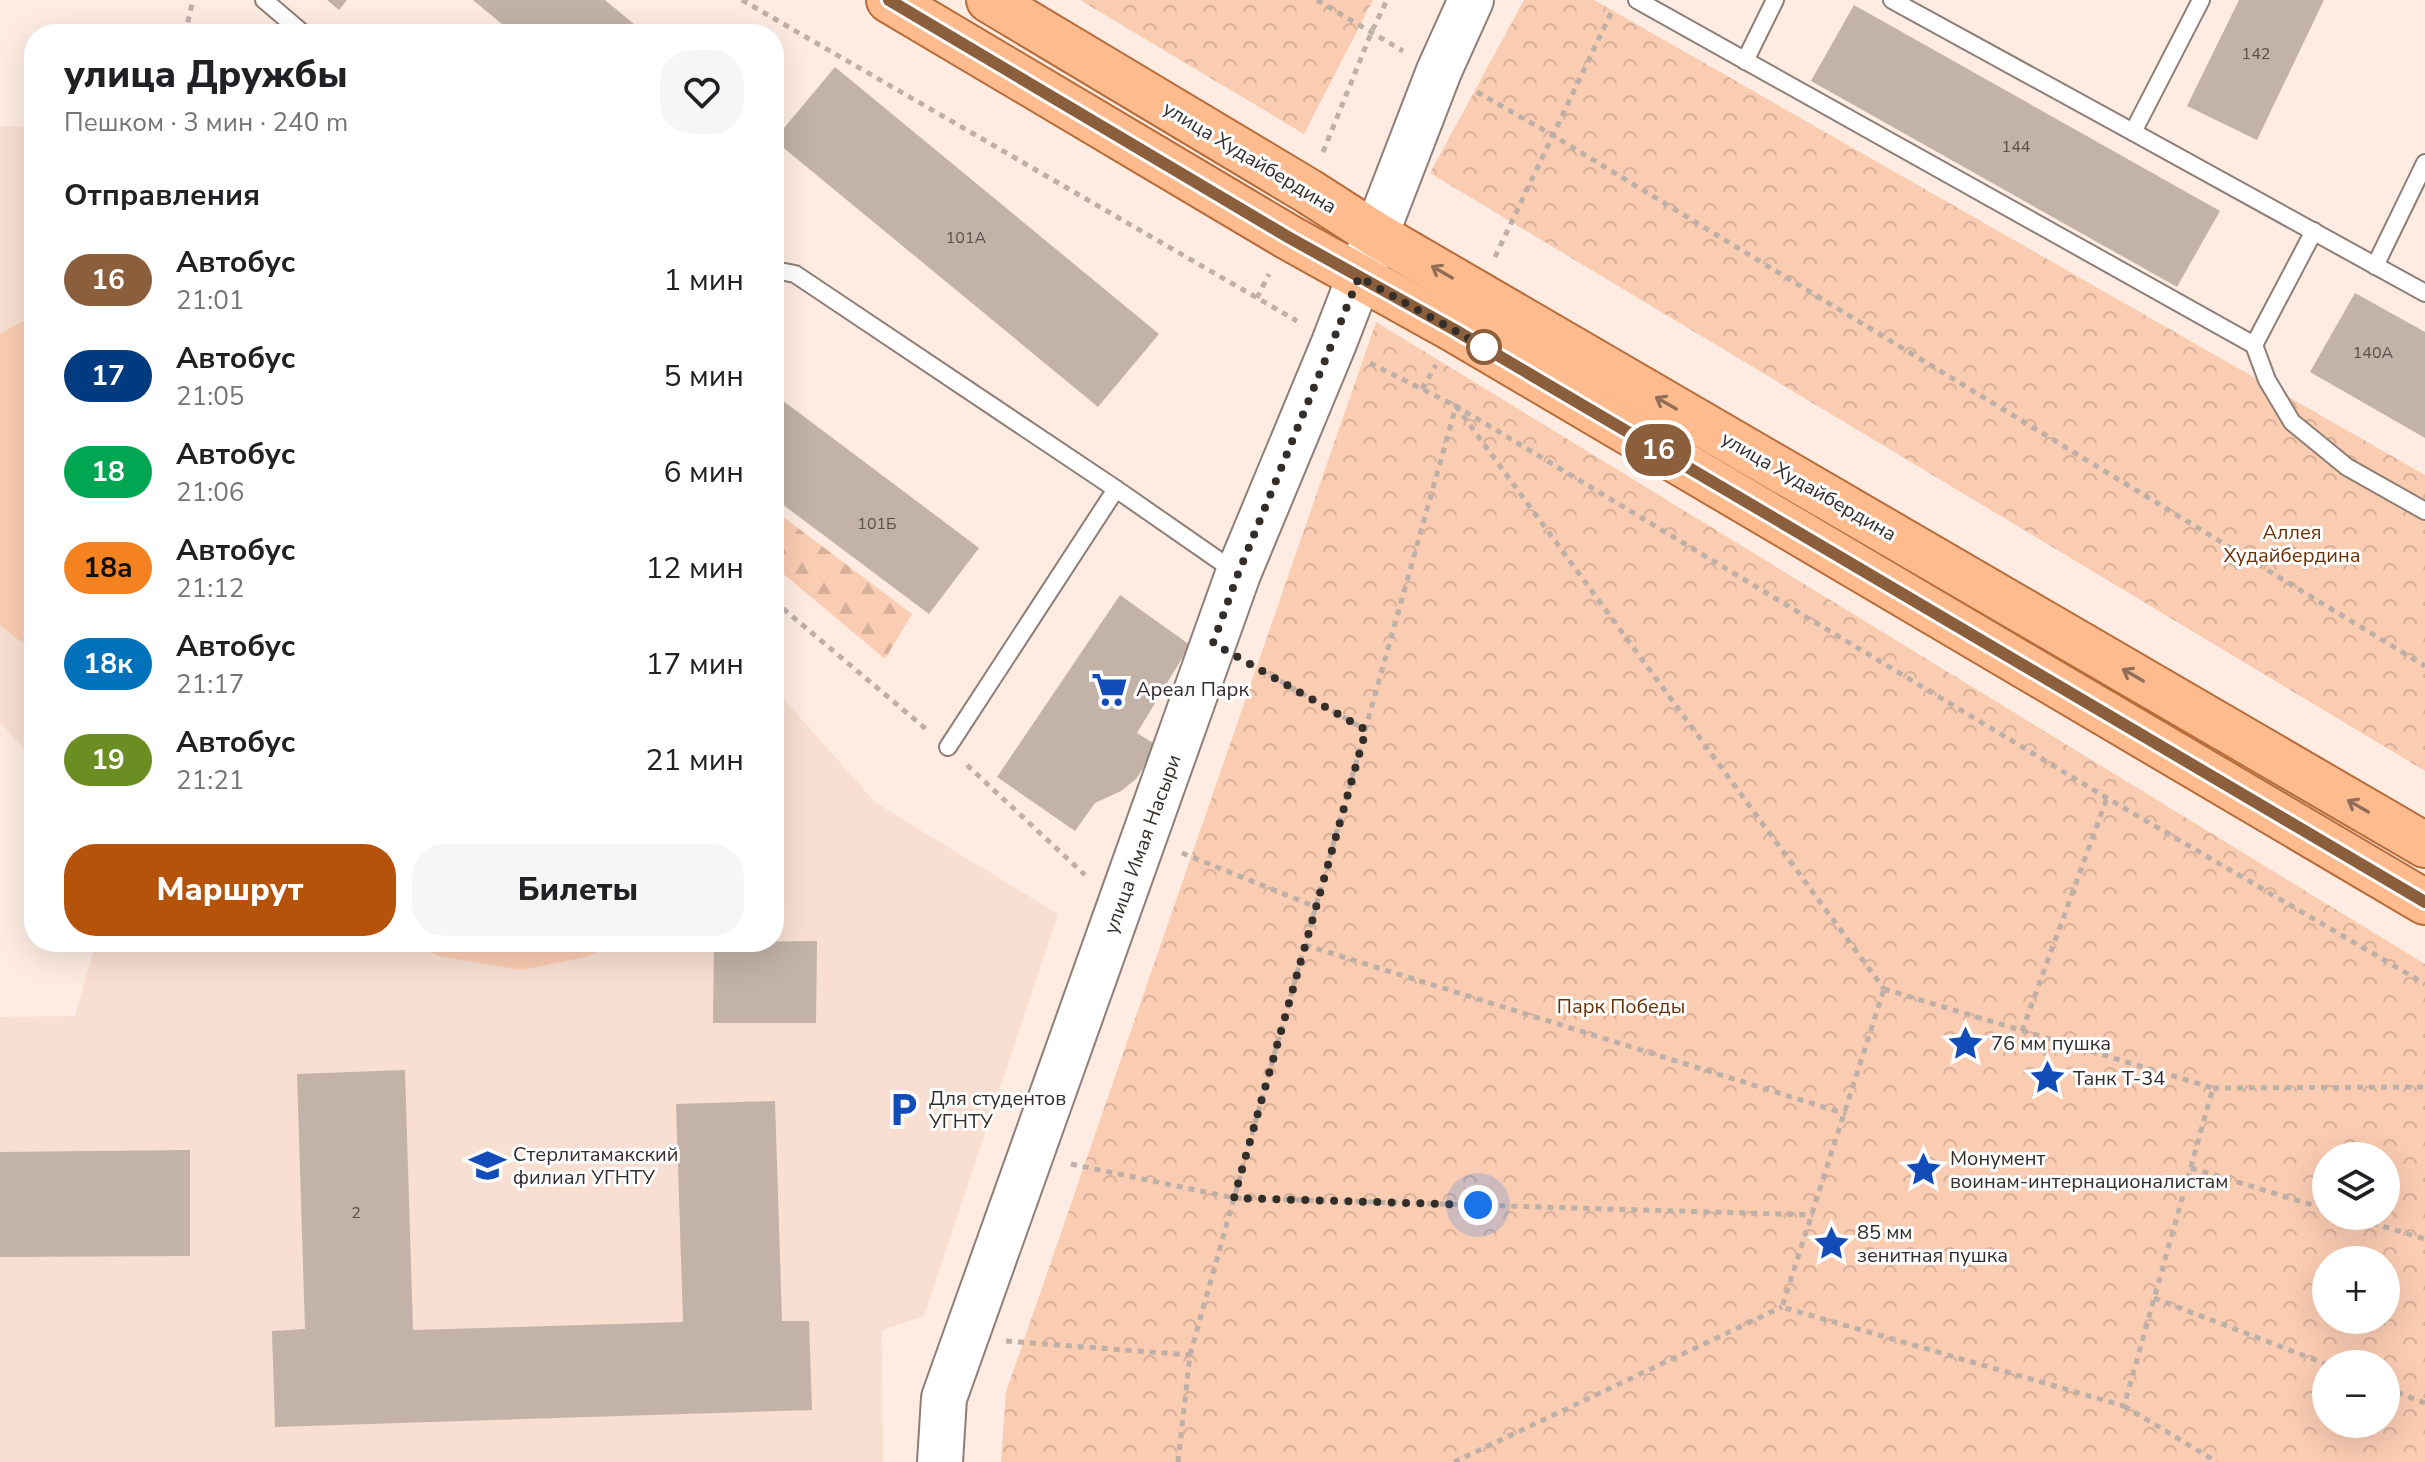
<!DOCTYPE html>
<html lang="ru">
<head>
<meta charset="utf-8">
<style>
  :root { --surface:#fff; --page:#f6f6f6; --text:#202124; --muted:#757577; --accent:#b45309 }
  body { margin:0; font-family:"Nunito Sans",sans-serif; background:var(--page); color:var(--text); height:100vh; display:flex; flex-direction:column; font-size:30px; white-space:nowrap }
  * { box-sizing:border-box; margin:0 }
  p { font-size:26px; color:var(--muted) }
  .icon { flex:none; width:44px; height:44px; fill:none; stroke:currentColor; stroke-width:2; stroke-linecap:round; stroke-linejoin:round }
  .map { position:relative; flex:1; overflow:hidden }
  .drawer { position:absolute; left:24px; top:24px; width:760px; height:928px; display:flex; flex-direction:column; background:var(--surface); border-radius:32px; box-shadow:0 8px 32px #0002 }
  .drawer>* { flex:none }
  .badge { padding:0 16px; border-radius:26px; font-size:28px; line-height:52px }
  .tools { position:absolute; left:2312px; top:1142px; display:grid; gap:16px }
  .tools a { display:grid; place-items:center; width:88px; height:88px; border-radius:50%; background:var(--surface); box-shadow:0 8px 32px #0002; font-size:40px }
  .you { position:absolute; width:40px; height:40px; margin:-20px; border:6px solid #fff; border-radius:50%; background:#1a73e8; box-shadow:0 0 0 12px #1a73e833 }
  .map>.badge { position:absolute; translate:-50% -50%; box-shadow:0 0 0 4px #fff }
  h2 { padding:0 40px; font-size:30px; line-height:72px }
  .round { display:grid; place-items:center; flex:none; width:84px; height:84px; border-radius:32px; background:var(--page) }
  .summary { display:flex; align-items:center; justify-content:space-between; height:136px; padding:0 40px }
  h1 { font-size:38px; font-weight:800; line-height:60px }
  .action { display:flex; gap:16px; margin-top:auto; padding:16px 40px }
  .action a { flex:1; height:92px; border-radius:32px; background:var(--accent); color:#fff; font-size:32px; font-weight:800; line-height:92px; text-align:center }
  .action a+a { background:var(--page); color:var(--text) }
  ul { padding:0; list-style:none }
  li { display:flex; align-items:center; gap:24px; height:96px; padding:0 40px }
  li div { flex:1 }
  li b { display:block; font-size:30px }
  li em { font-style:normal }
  li .badge { min-width:88px; font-weight:700; text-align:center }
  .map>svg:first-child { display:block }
  .built { fill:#f8dfd2 }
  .forest { fill:url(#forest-firs) }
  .park { fill:url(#park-crowns); fill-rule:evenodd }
  .garden { fill:#faccb2 }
  .building { fill:#c2b2a8 }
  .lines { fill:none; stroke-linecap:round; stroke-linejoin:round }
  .service-casing { stroke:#8e7e75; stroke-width:20 }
  .secondary-casing { stroke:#8e7e75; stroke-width:48 }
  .primary-casing { stroke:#b76c39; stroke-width:48 }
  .path { stroke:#beafa7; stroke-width:5; stroke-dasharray:6 6; stroke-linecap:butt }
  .service { stroke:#fff; stroke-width:16 }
  .secondary { stroke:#fff; stroke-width:44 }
  .primary { stroke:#febb8d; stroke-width:44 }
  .oneway { stroke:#8f6d57 }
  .line-casing { stroke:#fff; stroke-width:18 }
  .line { stroke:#8b5e3c; stroke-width:12 }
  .walk { stroke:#342e2a; stroke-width:8; stroke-dasharray:0 14.4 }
  .stop-dot { fill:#fff; stroke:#8b5e3c; stroke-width:4 }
  .labels { text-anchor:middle; stroke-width:6; stroke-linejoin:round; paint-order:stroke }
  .number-label { font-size:16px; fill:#584f4a }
  .street-label { font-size:20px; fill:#342e2a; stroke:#fdfdfd }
  .park-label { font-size:20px; fill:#6b3102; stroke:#fdfdfd }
  .poi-label { font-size:20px; fill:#342e2a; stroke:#fdfdfd; text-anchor:start }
</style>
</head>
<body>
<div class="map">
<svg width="2425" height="1462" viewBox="0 0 2425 1462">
  <defs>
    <pattern id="forest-firs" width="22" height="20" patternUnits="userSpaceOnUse" patternTransform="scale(2)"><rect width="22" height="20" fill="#faccb2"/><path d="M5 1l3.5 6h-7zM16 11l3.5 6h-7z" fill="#d7b099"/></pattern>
    <pattern id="park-crowns" width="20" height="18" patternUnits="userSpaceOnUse" patternTransform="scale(2)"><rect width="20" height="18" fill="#faccb2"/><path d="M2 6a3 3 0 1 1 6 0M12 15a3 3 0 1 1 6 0" fill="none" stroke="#d7b099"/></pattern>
  </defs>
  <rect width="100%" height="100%" fill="#feece2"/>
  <g class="built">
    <polygon points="0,126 34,127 34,760 0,722"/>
    <polygon points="774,688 876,803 1058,914 924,1316 882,1330 883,1462 0,1462 0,1017 75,1016 96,942 774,942"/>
  </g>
  <polygon class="forest" points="774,510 912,614 885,659 774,566"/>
  <g class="park">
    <polygon points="1080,0 1373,0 1304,134"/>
    <polygon points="1524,0 1594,0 2425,475 2425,771 1430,173"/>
    <path d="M1376,322L2425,964V1462H1001L1006,1392ZM2386,1156V1216H2326V1156ZM2326,1260H2386V1320H2326ZM2326,1364H2386V1424H2326Z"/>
  </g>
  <g class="garden">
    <polygon points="34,315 34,652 0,625 0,334"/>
    <polygon points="406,942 609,942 590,956 522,970 439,956"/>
  </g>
  <g class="building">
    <polygon points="327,0 347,0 339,10"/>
    <polygon points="473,0 605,0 646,34 514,34"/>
    <polygon points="2239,0 2324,0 2257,140 2187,106"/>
    <polygon points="1854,5 2220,211 2177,287 1811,81"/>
    <polygon points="835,67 1159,334 1098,407 774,140"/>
    <polygon points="2355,293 2425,332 2425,438 2310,372"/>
    <polygon points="774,394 979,548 929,614 774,498"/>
    <polygon points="1120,595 1190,645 1137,733 1158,746 1136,779 1121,791 1095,803 1075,831 997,777"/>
    <polygon points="817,941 816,1023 713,1023 714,942"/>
    <polygon points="405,1070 413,1330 683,1322 676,1104 775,1101 782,1321 809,1321 812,1410 275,1427 272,1331 305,1329 297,1074"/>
    <polygon points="190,1150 190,1256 0,1257 0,1152"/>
  </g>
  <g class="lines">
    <defs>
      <g id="service">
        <polyline points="264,0 304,34"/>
        <polyline points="1637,0 2254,345 2267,380 2292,422 2347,467 2425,511"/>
        <polyline points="1892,0 2133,132"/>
        <polyline points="2201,0 2133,132 2425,293"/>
        <polyline points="1745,61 1775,0"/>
        <polyline points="2375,266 2425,163"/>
        <polyline points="774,270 795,274 1116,489 1237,573"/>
        <polyline points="2254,345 2314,231"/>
        <polyline points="948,747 1116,489"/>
      </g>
      <polyline id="secondary" points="940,1462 944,1398 1238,574 1334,343 1439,71 1471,0"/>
      <g id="primary">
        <polyline points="889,0 1288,237 1455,330 2425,902"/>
        <polyline points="989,0 1308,191 1375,234 2425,845"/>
      </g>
    </defs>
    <use href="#service" class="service-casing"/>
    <use href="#secondary" class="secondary-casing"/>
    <use href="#primary" class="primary-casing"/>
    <g class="path">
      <polyline points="742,0 1297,321"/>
      <polyline points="1317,0 1403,51"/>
      <polyline points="185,34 193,0"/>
      <polyline points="1477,92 1554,136 2425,666"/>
      <polyline points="1323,152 1372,31 1387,0"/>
      <polyline points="1495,257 1611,13"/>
      <polyline points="1257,298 1269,274"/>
      <polyline points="1370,363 1456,406 1884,989"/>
      <polyline points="1422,389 1436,365"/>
      <polyline points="774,601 926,729"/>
      <polyline points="1249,663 1366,730"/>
      <polyline points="967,765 1085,875"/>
      <polyline points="1182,853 1316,907"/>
      <polyline points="1305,945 1846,1114"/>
      <polygon points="1884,989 2213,1088 2124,1406 1782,1307"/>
      <polyline points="2022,1031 2107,798"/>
      <polyline points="2213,1088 2425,1087"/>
      <polyline points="1071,1164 1234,1198 1813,1215"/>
      <polyline points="2191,1168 2326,1209"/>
      <polyline points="2349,1216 2425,1239"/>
      <polyline points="2154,1298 2326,1364"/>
      <polyline points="1006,1341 1190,1355"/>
      <polyline points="2386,1388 2425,1403"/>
      <polyline points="2124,1406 2217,1462"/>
      <polyline points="1178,1462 1190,1355 1456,406 2107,798 2425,984"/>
      <polyline points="1454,1462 1782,1307"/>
    </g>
    <use href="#service" class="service"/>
    <use href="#secondary" class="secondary"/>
    <use href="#primary" class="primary"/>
  </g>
  <defs><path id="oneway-shaft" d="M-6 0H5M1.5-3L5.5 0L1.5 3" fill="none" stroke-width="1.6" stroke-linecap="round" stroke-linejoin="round" transform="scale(2)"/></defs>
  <g class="oneway">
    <use href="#oneway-shaft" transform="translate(1442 272) rotate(-150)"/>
    <use href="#oneway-shaft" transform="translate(1666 403) rotate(-150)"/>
    <use href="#oneway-shaft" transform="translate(2133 675) rotate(-150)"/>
    <use href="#oneway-shaft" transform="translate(2358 806) rotate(-150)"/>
  </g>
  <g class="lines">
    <defs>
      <polyline id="line" points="889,0 1288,237 1455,330 2425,902"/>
    </defs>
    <use href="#line" class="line-casing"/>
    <use href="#line" class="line"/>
    <polyline class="walk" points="1478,1205 1234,1198 1366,730 1213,643 1238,574 1359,277 1484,347"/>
  </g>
  <defs>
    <symbol id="supermarket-bare" viewBox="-9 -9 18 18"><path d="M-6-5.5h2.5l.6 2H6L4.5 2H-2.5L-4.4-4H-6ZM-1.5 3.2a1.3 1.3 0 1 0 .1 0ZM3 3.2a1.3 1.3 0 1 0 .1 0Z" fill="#124cb8" stroke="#fdfdfd" stroke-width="2.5" paint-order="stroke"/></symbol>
    <symbol id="sight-bare" viewBox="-9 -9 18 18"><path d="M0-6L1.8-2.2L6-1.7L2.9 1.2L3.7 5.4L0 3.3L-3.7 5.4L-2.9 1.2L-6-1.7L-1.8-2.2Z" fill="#124cb8" stroke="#fdfdfd" stroke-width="2.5" paint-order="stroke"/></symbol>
    <symbol id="parking-bare" viewBox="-9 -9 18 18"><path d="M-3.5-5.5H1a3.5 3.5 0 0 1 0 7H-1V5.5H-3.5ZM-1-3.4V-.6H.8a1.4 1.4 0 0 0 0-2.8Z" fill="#124cb8" stroke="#fdfdfd" stroke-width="2.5" paint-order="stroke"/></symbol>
    <symbol id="university-bare" viewBox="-9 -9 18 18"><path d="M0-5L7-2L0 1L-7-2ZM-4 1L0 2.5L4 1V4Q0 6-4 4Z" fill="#124cb8" stroke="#fdfdfd" stroke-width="2.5" paint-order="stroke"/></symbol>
  </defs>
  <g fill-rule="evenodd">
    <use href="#supermarket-bare" x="1084" y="664" width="51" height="51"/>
    <use href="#sight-bare" x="1940" y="1018" width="51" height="51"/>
    <use href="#sight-bare" x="2022" y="1052" width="51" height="51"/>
    <use href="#parking-bare" x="878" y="1084" width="51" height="51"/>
    <use href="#university-bare" x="462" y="1140" width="51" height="51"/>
    <use href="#sight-bare" x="1898" y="1144" width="51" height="51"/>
    <use href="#sight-bare" x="1806" y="1218" width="51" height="51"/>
  </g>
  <circle class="stop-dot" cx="1484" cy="347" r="16"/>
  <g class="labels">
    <g class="number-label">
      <text x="2256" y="59">142</text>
      <text x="2016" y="152">144</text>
      <text x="966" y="243">101А</text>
      <text x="2373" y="358">140А</text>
      <text x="877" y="529">101Б</text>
      <text x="356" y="1218">2</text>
    </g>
    <g class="street-label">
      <text transform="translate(1250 157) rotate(31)" y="7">улица Худайбердина</text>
      <text transform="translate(1809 486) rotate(30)" y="7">улица Худайбердина</text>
      <text transform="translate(1142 844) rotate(-70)" y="7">улица Имая Насыри</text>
    </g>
    <g class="park-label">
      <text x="2292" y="539">Аллея<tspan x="2292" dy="23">Худайбердина</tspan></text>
      <text x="1621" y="1013">Парк Победы</text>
    </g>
    <g class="poi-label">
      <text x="1136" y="696">Ареал Парк</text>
      <text x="1991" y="1050">76 мм пушка</text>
      <text x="2073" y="1085">Танк Т-34</text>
      <text x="929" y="1105">Для студентов<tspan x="929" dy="23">УГНТУ</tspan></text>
      <text x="513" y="1161">Стерлитамакский<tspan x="513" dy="23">филиал УГНТУ</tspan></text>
      <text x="1950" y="1165">Монумент<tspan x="1950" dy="23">воинам-интернационалистам</tspan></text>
      <text x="1857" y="1239">85 мм<tspan x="1857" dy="23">зенитная пушка</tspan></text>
    </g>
  </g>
</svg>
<div class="tools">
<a><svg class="icon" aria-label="layers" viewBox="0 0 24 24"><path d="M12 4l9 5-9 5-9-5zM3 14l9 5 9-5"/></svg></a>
<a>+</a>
<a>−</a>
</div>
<div class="you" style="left:1478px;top:1205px"></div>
<b class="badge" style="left:1658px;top:450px;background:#8b5e3c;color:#fff">16</b>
<section class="drawer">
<div class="summary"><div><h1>улица Дружбы</h1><p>Пешком · 3 мин · 240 m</p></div><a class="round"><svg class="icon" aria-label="heart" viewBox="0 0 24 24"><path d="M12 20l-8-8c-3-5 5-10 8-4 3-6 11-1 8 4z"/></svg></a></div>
<h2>Отправления</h2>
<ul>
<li><span class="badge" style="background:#8b5e3c;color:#fff">16</span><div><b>Автобус</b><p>21:01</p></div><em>1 мин</em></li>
<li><span class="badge" style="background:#003b80;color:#fff">17</span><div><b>Автобус</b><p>21:05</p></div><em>5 мин</em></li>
<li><span class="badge" style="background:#00a651;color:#fff">18</span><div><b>Автобус</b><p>21:06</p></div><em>6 мин</em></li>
<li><span class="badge" style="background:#f58220;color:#111">18а</span><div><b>Автобус</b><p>21:12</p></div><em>12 мин</em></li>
<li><span class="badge" style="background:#0072bc;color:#fff">18к</span><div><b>Автобус</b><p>21:17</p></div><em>17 мин</em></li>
<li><span class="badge" style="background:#6b8e23;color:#fff">19</span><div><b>Автобус</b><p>21:21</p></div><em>21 мин</em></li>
</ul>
<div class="action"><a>Маршрут</a><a>Билеты</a></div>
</section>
</div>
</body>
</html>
